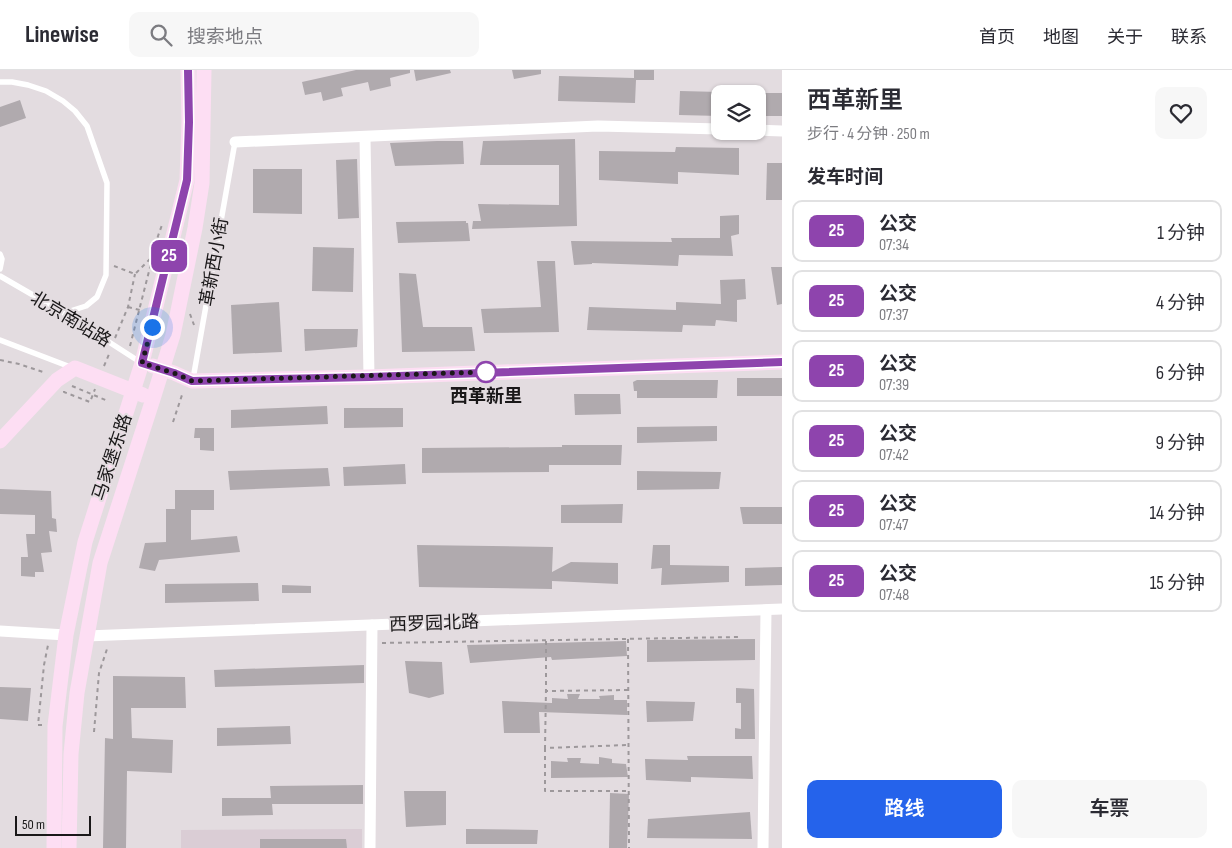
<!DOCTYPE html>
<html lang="zh">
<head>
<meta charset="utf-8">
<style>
  :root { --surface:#fff; --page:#f7f7f7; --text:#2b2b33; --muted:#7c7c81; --line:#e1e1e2; --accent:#2563eb }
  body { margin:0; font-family:"Sofia Sans Condensed","Noto Sans SC",sans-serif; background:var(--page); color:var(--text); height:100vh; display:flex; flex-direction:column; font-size:19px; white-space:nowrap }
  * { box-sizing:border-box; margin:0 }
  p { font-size:16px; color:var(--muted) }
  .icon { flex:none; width:28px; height:28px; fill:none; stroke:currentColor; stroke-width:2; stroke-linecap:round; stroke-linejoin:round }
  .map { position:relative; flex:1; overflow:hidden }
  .details { display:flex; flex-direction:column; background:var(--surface); width:450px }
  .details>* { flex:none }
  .badge { padding:0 10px; border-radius:8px; font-size:18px; line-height:32px }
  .fabs { position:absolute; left:711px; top:15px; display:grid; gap:10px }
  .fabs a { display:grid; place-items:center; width:55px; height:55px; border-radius:10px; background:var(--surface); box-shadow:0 1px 4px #0004; font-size:25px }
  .scale { position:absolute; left:15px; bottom:12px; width:76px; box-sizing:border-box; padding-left:5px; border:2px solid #1a1819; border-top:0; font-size:14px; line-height:18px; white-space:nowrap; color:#1a1819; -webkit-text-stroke:4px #e3dce0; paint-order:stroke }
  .you { position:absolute; width:25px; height:25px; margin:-12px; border:4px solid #fff; border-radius:50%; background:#1a73e8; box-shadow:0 0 0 8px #1a73e833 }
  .map>.badge { position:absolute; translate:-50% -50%; box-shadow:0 0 0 2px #fff }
  h2 { padding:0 25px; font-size:19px; line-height:45px }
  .round { display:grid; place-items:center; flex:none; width:52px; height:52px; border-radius:10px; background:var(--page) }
  .headline { display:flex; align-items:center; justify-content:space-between; height:85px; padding:0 25px }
  h1 { font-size:24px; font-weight:600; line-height:38px }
  .button { display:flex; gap:10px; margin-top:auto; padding:10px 25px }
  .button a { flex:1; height:58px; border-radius:10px; background:var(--accent); color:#fff; font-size:20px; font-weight:600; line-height:58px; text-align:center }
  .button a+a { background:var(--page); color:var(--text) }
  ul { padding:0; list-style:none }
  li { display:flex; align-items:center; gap:15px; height:62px; margin:0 10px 8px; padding:0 15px; border:2px solid var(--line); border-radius:10px }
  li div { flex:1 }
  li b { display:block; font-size:19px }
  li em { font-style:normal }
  li .badge { min-width:55px; font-weight:700; text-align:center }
  header { display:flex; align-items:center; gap:30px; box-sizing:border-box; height:70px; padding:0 25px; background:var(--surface); border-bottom:1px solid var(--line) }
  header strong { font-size:24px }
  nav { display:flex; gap:28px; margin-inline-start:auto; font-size:18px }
  .search { width:350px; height:45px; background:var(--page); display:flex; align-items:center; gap:12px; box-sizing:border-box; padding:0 18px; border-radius:10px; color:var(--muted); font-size:19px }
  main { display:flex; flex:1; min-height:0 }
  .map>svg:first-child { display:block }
  .built { fill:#dacdd5 }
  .building { fill:#b0aaae }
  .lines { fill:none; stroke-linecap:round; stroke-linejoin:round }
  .path { stroke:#9d989b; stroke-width:2; stroke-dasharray:4 4; stroke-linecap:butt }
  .lane { stroke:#fff; stroke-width:5.5 }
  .street { stroke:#fff; stroke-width:11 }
  .secondary { stroke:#fddef3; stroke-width:15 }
  .line-casing { stroke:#fff; stroke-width:11 }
  .line { stroke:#8e44ad; stroke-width:8 }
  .walk { stroke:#1a1819; stroke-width:5; stroke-dasharray:0 9 }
  .stop-dot { fill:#fff; stroke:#8e44ad; stroke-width:2.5 }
  .labels { text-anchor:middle; stroke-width:4; stroke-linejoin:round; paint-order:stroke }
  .street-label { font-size:18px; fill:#1a1819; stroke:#e3dce0 }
  .stop-label { font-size:18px; font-weight:bold; fill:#1a1819; stroke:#e3dce0 }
</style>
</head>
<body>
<header>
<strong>Linewise</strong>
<div class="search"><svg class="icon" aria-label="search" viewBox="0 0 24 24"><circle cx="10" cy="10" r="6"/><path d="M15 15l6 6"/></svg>搜索地点</div>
<nav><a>首页</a><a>地图</a><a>关于</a><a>联系</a></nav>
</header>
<main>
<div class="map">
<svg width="782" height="778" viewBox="0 0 782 778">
  <rect width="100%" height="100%" fill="#e3dce0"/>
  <polygon class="built" points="362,759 362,778 181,778 181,760"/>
  <g class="building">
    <polygon points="356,0 410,0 410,3 390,8 391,16 370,21 368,12 341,18 343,26 323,31 321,22 305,25 302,12"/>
    <polygon points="414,0 450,0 451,3 416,11"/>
    <polygon points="512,0 541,0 541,4 514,9"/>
    <polygon points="634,0 654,0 654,10 636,10 635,33 558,31 559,6 634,8"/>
    <polygon points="680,21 720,22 720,46 679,45"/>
    <rect x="758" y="23" width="24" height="23"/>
    <polygon points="20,30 26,48 0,57 0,37"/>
    <polygon points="575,69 577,156 472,159 473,151 481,151 478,134 559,135 559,95 480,95 483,71"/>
    <polygon points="437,71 463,71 464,94 395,96 390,73"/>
    <polygon points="676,77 739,78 739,105 678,102 678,114 599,110 599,81 675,82"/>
    <polygon points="357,89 359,148 338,149 336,90"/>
    <polygon points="767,93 782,93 782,130 766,130"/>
    <polygon points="253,99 302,99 302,144 253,143"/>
    <polygon points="739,145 739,164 731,166 733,186 679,185 678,196 592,193 592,194 574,195 571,171 672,172 671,168 720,168 720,146"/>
    <polygon points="466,151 466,153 468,153 470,171 398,173 396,152"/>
    <polygon points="313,177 354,178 353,222 312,221"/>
    <polygon points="537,191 555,191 559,262 484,263 481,239 541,237"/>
    <polygon points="771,197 782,197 782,234 777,235"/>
    <polygon points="399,203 416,204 423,257 472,257 475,281 402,282"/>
    <polygon points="745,209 746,229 737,230 737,252 716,250 715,256 683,255 682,262 587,260 589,237 676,240 676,232 721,234 720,210"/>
    <polygon points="279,232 282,282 233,284 231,235"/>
    <polygon points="304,259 358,259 357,277 305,281"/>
    <rect x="737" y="308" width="45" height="18"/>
    <polygon points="637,310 718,310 717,328 637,328 637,321 634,321 633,312"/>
    <polygon points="574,324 620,324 621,344 575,345"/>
    <polygon points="327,336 328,354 231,358 231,340"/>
    <polygon points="344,338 403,338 403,357 344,358"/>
    <polygon points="717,356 717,371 637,373 637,357"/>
    <polygon points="195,358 214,358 214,381 200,380 200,368 194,368"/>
    <polygon points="562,375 622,375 621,395 549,395 549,402 422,403 422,378 562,377"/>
    <polygon points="405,394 406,414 344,416 343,397"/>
    <polygon points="328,398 330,416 230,420 228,401"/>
    <polygon points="637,401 721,402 719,419 637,420"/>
    <polygon points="0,419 51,421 52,448 56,449 57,462 49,461 52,482 41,483 44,502 35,502 35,507 21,506 21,487 28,487 26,464 35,464 35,445 0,444"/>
    <polygon points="175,420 214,420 214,440 191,440 191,470 237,466 240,482 159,490 155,501 139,498 145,473 166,472 166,439 175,439"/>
    <polygon points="623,434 622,453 561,453 561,435"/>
    <polygon points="740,437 782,437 782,454 743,454"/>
    <polygon points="417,475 553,477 552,502 571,492 618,493 618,514 552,511 552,519 419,517"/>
    <polygon points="653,475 670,475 670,495 729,496 729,512 661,515 662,498 651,499"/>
    <polygon points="782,497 782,515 745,516 745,498"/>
    <polygon points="258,513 259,531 165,533 165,514"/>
    <polygon points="282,515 311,516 311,523 282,523"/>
    <polygon points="755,569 755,590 647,592 647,570"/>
    <polygon points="626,571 627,586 552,590 551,587 470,593 467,575"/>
    <polygon points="405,591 442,592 444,624 429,628 409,623"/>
    <polygon points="364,595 364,613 215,617 214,600"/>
    <polygon points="113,606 185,607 186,638 131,638 132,668 173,670 172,703 127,701 126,778 103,778 105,668 113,669"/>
    <polygon points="0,617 31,618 28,651 0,649"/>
    <polygon points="736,618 754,619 755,669 735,669 735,658 741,659 741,633 736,633"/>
    <polygon points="567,624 580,624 578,629 600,629 599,626 614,625 614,630 627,630 627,645 539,642 540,663 504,663 502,631 552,633 552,628 568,629"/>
    <polygon points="646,631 695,632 693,651 647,652"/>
    <polygon points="290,656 291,674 217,676 217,658"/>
    <polygon points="687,686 752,686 753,709 691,707 691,712 646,710 645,689 688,690"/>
    <polygon points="599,687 612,689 612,693 626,694 628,707 551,708 551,691 568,692 567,688 581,688 580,693 599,694"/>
    <polygon points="363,715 363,734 272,734 273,745 222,746 222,728 271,728 270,716"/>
    <polygon points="404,721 446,721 446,755 406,757"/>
    <polygon points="610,723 629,724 627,778 609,778"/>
    <polygon points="750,742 752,769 647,768 648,749"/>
    <polygon points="466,759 538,760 537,774 466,774"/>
    <polygon points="260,769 346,769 347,778 260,778"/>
  </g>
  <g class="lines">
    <g class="path">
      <polyline points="114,196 135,204 151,188"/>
      <polyline points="128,237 140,240"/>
      <polyline points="190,244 194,255"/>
      <polyline points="115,268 128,237 135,204"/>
      <polyline points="130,276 158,166 162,155"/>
      <polyline points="0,290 19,294 46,303"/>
      <polyline points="104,296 110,282"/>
      <polyline points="72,316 108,331"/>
      <polyline points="64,321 64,322 90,332 95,319"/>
      <polyline points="173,352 182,325"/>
      <polyline points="628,569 629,778"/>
      <polyline points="546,571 546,621 628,620"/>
      <polyline points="382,573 739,567"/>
      <polyline points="546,619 545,678 628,675"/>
      <polyline points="42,655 38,655 44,595 48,575"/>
      <polyline points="94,662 99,603 108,576"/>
      <polyline points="545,678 545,721 629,721"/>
    </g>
    <g class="lane">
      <polyline points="0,12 12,12 28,15 46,21 63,31 75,41 87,56 107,113 106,205 97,227 86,236 64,243"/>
      <polyline points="0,184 2,189 0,199"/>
      <polyline points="0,206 64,243 140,292"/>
      <polyline points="0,270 73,298"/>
      <polyline points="193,309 235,72"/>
    </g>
    <g class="street">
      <polyline points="758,60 782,61"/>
      <polyline points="365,67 369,307"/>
      <polyline points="235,72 598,56 720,59"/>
      <polyline points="0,561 66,565"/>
      <polyline points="86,566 782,539"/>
      <polyline points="370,778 372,555"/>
      <polyline points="763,778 766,540"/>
    </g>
    <g class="secondary">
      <polyline points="153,296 174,303 192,311 369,307 782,292"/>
      <polyline points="0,371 57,310 75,298 143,325"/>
      <polyline points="54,778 55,656 66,565 85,472 142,293 187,110 189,52 188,0"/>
      <polyline points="69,778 71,684 77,623 100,493 153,329 173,265 195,158 202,113 204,0"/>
    </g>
  </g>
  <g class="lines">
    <defs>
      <polyline id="line" points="188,0 189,52 187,110 142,293 174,303 192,311 370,307 782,292"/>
    </defs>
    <use href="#line" class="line-casing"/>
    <use href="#line" class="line"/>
    <polyline class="walk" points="152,257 142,293 174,303 192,311 486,302"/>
  </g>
  <circle class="stop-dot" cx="486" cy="302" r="10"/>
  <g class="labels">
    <g class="street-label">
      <text transform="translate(214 192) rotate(-80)" y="6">革新西小街</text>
      <text transform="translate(71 249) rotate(31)" y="6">北京南站路</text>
      <text transform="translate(112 387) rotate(-72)" y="6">马家堡东路</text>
      <text transform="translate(434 553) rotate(-2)" y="6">西罗园北路</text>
    </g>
    <g class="stop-label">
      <text x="486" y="332">西革新里</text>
    </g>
  </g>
</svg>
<div class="fabs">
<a><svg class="icon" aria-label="layers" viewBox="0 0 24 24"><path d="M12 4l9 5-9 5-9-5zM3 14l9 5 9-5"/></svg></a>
</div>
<div class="scale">50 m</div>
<div class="you" style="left:152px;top:257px"></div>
<b class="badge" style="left:169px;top:186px;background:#8e44ad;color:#fff">25</b>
</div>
<section class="details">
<div class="headline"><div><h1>西革新里</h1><p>步行 · 4 分钟 · 250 m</p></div><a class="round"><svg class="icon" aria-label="heart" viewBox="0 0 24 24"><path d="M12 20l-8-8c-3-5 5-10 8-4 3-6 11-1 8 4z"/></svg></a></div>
<h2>发车时间</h2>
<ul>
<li><span class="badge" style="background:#8e44ad;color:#fff">25</span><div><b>公交</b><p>07:34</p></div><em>1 分钟</em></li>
<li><span class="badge" style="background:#8e44ad;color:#fff">25</span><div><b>公交</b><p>07:37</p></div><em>4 分钟</em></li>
<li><span class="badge" style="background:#8e44ad;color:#fff">25</span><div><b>公交</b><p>07:39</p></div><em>6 分钟</em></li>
<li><span class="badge" style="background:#8e44ad;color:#fff">25</span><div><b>公交</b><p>07:42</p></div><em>9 分钟</em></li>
<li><span class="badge" style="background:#8e44ad;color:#fff">25</span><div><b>公交</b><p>07:47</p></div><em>14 分钟</em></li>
<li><span class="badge" style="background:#8e44ad;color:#fff">25</span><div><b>公交</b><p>07:48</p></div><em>15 分钟</em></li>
</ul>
<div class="button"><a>路线</a><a>车票</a></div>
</section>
</main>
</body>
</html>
